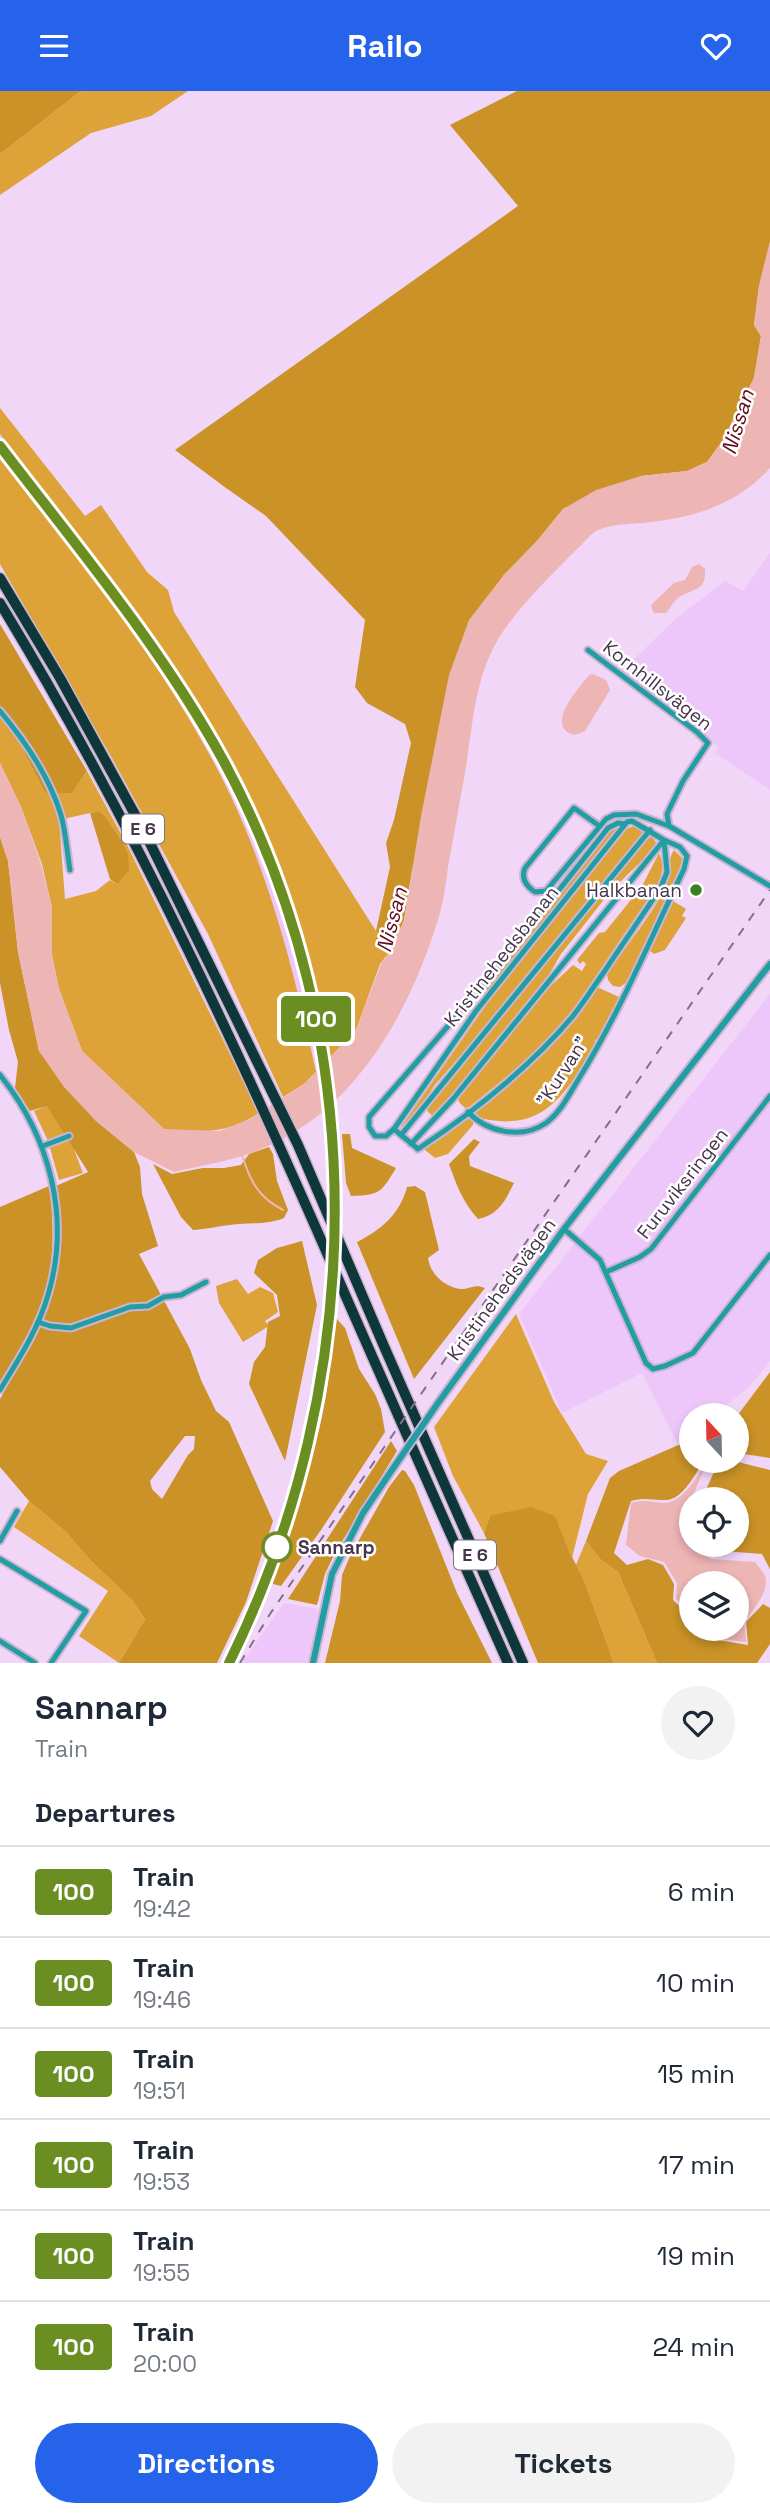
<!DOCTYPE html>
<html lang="en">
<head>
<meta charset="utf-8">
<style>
  :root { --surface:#fff; --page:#f2f2f3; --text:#1f2937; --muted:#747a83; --line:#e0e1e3; --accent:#2563eb }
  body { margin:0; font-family:"Space Grotesk",sans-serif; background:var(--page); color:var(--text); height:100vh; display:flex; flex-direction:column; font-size:26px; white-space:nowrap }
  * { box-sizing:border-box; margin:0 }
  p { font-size:23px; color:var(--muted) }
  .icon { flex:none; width:38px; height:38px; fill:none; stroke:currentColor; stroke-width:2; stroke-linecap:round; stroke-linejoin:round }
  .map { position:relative; height:1572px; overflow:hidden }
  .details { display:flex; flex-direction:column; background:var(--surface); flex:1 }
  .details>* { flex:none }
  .badge { padding:0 14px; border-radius:5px; font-size:24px; line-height:46px }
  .needle { width:46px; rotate:338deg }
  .fabs { position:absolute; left:679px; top:1312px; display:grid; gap:14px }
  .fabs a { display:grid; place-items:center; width:70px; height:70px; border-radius:50%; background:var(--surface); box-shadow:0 4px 10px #0003; font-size:35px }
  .map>.badge { position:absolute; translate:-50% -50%; box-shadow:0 0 0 4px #fff }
  h2 { padding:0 35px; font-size:26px; line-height:63px }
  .round { display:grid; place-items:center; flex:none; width:74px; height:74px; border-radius:37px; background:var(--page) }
  .headline { display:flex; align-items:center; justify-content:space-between; height:119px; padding:0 35px }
  h1 { font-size:33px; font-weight:700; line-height:52px }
  .primary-button { display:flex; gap:14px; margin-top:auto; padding:14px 35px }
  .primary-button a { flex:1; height:80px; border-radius:42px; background:var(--accent); color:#fff; font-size:28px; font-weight:700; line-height:80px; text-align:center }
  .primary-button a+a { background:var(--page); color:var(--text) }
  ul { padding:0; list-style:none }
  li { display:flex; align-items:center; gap:21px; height:91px; padding:0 35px; border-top:2px solid var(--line) }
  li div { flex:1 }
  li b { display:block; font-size:26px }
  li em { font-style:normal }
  li .badge { min-width:77px; font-weight:700; text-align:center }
  header { display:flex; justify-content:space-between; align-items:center; height:91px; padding:0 35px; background:var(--accent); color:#fff; font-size:32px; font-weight:700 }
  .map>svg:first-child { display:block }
  .built { fill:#eec7fa }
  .green { fill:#dda338; fill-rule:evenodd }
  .forest { fill:#ca9227; fill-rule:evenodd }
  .water { fill:#eeb5b5 }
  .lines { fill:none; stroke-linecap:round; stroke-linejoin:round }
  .stream { stroke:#eeb5b5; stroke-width:2 }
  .minor-casing { stroke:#ccb3d2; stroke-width:9 }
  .tertiary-casing { stroke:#ccb3d2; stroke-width:10 }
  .motorway-casing { stroke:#ccb3d2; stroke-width:13 }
  .minor { stroke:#209ea3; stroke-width:5 }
  .tertiary { stroke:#209ea3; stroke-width:6 }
  .motorway { stroke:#0d3739; stroke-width:10 }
  .rail { stroke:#846f8a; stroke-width:2; stroke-dasharray:9 9; stroke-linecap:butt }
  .tertiary-bridge-casing { stroke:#ccb3d2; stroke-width:10; stroke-linecap:butt }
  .tertiary-bridge { stroke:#209ea3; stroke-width:6 }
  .line-casing { stroke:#fff; stroke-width:16 }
  .line { stroke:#6b8e23; stroke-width:10 }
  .poi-dot { fill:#3b7f21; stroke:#fff; stroke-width:2.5 }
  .stop-dot { fill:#fff; stroke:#6b8e23; stroke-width:3.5 }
  .labels { text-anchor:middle; stroke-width:5; stroke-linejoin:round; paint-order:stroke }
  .shield { fill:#fff; stroke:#7e7282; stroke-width:2 }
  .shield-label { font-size:18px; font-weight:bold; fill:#47354c }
  .street-label { font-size:19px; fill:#47354c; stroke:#fff }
  .poi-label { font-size:19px; fill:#47354c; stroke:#fff; text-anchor:end }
  .stop-label { font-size:19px; font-weight:bold; fill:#47354c; stroke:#fff; text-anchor:start }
  .water-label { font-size:21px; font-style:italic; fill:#630c1b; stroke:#fff }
</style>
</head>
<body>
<header><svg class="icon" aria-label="menu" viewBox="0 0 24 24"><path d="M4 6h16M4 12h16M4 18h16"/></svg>Railo<svg class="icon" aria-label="heart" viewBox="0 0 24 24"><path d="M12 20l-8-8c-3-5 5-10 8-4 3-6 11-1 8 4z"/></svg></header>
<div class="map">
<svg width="770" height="1572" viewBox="0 0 770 1572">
  <rect width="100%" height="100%" fill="#f1d6f8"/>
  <g class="built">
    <polygon points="0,343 74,440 173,576 230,671 265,745 290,812 315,906 327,970 316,981 301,913 268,798 238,722 187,625 54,438 0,368"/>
    <polygon points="770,462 770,699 715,662 719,656 621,581 673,530 725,490 743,500"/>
    <polygon points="770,903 770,1270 749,1296 713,1325 691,1325 691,1342 677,1352 642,1282 562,1322 519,1223"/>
    <polygon points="284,1512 318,1518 309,1572 242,1572"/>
  </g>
  <g class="green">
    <polygon points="81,0 188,0 151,25 91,42 0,104 0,63"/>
    <polygon points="0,317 85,425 101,414 147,481 168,499 174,521 376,840 391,859 380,873 356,939 327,970 315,906 290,812 265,745 230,671 173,576 74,440 0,343"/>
    <path d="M0,368C88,480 181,593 239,723C275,805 297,893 316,981L304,993L283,1006L208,843L113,669L0,473Z"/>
    <path d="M0,614L45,702H72L87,680L127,754L259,1022C227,1043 200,1042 164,1038L82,960L59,898L52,864V817L42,773L21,716L0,672ZM99,720L105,725L120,747L117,793L110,789L96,800L65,808L59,729Z"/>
    <polygon points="634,735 644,740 643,743 502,917 434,995 420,1017 406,1034 401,1036 498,897 623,739"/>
    <polygon points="618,737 489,900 485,898 607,743 612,738"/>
    <polygon points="653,745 656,752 654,758 620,791 617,792 561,863 543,894 440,1019 433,1025 428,1021 427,1018 648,747"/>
    <path d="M674,759L682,767V778L627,891L620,896L613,895L608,889L607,883C623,859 651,825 663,800C669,787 667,769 674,759Z"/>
    <polygon points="659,762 663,773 660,790 569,925 531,966 469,1016 465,1017 459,1011 458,1006 461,1001 541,904 573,874 582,880 586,873 583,870 580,873 577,869 599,842 605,841 642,795"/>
    <polygon points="673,810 686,818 682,825 686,827 665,859 654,863 648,858"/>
    <path d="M597,896L619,906L599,948L595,949L596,953C565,1004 543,1044 476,1026L473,1022L474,1019L553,952Z"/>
    <polygon points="49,1014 70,1048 83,1082 59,1089 48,1050 34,1020"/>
    <polygon points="468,1025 473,1030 473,1034 448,1063 435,1067 425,1059 424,1056"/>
    <polygon points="237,1188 248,1203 260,1196 273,1202 278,1221 265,1230 269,1235 243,1251 219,1212 216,1195"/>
    <polygon points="516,1223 554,1311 586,1363 608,1370 588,1403 572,1467 555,1426 490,1425 484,1442 453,1385 434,1336"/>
    <polygon points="29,1410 66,1441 91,1470 132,1509 145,1528 119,1572 79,1545 108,1500 14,1436"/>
    <polygon points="586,1450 600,1468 618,1481 657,1572 614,1572 584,1489 576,1474"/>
  </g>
  <g class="forest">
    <polygon points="0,0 81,0 0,63"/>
    <polygon points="517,0 770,0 770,151 759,195 754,234 761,245 754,287 723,349 707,371 687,380 641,385 563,418 537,450 503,485 412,779 404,829 391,859 376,840 390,776 386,752 394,729 411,652 405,633 367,612 355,596 365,529 266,425 226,397 175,359 518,115 450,34"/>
    <polygon points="0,533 87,680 72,702 45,702 0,614"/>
    <polygon points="99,720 105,725 120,747 128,763 129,779 117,793 110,788 90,722"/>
    <path d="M0,746L8,770L18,861L39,960L95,1029L134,1061L140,1076L142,1103L158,1155L139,1163L190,1258L201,1289L216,1320L229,1331L273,1430L246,1511L217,1572H119L145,1528L132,1509L91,1470L66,1441L29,1410L0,1376V1308L43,1230L53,1202L60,1145L56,1095L88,1081L47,1015L30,1020L15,997L18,971L9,939L0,892ZM185,1345H195L194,1358L188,1364L162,1408L152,1398L150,1390Z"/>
    <path d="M342,1043H350L352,1057L396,1077C381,1102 380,1104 351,1105L346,1092Z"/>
    <path d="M474,1048L480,1051L469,1065L470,1075L514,1092C505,1110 498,1124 478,1128C463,1112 456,1093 449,1073Z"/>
    <path d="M269,1056L273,1063L277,1090L288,1119L284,1127C269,1133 255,1132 239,1133C223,1134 209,1138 193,1139L181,1126L153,1073L172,1083L203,1077H224L241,1074L249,1063Z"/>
    <path d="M49,1095C55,1136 55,1185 37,1224C27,1247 13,1269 0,1291V1116Z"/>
    <path d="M415,1095L425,1101L439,1159L428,1167C430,1183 446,1198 463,1198C473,1197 475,1193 485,1197L414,1288L357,1151C381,1139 400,1123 407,1096Z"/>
    <polygon points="302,1150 317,1214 285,1370 249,1293 254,1271 265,1256 268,1231 280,1225 277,1204 254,1182 258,1169 277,1157"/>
    <path d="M336,1227L345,1237L359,1278L375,1303L381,1318L385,1341L321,1439L281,1495L273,1493L271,1486C289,1436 307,1387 320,1335C328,1300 332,1263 336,1227Z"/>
    <polygon points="770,1281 770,1367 737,1362 737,1325"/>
    <polygon points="391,1350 397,1360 335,1462 325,1483 317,1514 288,1508"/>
    <path d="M683,1352L691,1356V1370H704C695,1383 682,1410 665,1409C651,1409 644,1406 631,1410L614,1462L627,1474L648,1468L663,1474L674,1493L673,1509L691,1526V1538H706L718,1549L748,1554L746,1531L763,1513L770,1517V1553L757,1572H657L618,1481L600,1468L586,1450L610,1387L619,1380Z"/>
    <polygon points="719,1370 734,1370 770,1379 770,1478 762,1463 710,1459 709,1454 737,1454 737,1409 705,1409 705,1401"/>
    <polygon points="402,1379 405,1380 414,1394 457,1502 492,1572 325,1572 340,1510 342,1484 351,1463 389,1396"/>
    <polygon points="531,1416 555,1425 570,1462 584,1489 614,1572 538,1572 484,1442 490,1425"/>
  </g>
  <g class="water">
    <path d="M770,151V377C736,415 692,427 643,432C628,433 610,433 596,440C589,444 583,453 577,458C553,482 529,506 509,532C474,578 474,628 465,682C459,713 454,744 448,776C446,791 444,807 440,822C412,916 360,1015 266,1056C238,1069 204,1074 174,1081L134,1061L95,1029L64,996L39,960L18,861L8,770L0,746V672L21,716L41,773L52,817V864L59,898L82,960L164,1038L220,1040L250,1028L304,993L356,939L381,873L391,859L404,829L421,725L449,584L469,529L503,485L537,450L563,418L596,399L641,385L687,380L707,371L723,349L754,287L761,245L754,234L759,195Z"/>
    <path d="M699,473L705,478C706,500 695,497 681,505C674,508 671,517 666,522H654L651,515L653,512L674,492L685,489L692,476Z"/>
    <path d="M593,583L606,589L610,599L585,640C579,643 575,645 569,642C548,630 580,596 589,584Z"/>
    <path d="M707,1371L691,1409V1454H700L701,1462L711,1468L755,1471C758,1475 763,1480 765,1485C770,1500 753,1520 744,1530L746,1551L721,1548L710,1538H737V1493H691V1522L676,1508L677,1492L664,1471L640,1465L626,1454L631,1412C644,1408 651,1411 664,1412C683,1412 697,1385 707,1371Z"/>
  </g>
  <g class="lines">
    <path class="stream" d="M242,1064C250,1090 258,1106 283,1119"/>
    <defs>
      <g id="minor">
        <polyline points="588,559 697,641 708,652 683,690 667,723 669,735 770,795"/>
        <path d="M0,620C26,651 49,685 61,724C66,742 67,761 70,779"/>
        <path d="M598,734L574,717L525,777C521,787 526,795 535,801L546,800L606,728L614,724L636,723L669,735"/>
        <path d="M0,984C50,1046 71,1127 48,1204C38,1239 18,1269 0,1299"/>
        <polyline points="394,1038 386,1045 375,1045 369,1036 369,1026 488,889 608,737 618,732 625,733"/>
        <polyline points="401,1044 650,739"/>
        <path d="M411,1053L453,1008L664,749L632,730L627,731L476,920L394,1038C402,1045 410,1051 418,1058C472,1022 531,975 573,925C584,911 594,895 604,881C623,852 643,824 661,796L667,781L664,749L680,756L687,765L684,778C650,849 619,923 578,989C569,1004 560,1022 546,1032C521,1049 487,1041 468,1021"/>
        <polyline points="43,1055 69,1045"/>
        <polyline points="564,1138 600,1169 646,1272 653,1278 665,1275 693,1262 770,1164"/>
        <polyline points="606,1181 640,1166 651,1158 770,1005"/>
        <polyline points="38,1231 50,1235 71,1237 130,1216 148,1215 164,1206 181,1204 206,1191"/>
        <polyline points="0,1450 17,1420"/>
        <polyline points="0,1468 86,1520 51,1572"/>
        <polyline points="0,1550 35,1572"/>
      </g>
      <g id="tertiary">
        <polyline points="438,1312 564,1138 770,873"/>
        <polyline points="313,1572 332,1483 363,1422 394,1376"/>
      </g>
      <g id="motorway">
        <polyline points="0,487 60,587 144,740 298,1054 383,1253 523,1572"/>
        <path d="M0,512C137,737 246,975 350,1215C402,1335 455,1453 508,1572"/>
      </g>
    </defs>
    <use href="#minor" class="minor-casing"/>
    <use href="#tertiary" class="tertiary-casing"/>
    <use href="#motorway" class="motorway-casing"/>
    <use href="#minor" class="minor"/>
    <use href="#tertiary" class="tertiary"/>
    <use href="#motorway" class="motorway"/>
    <g class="rail">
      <path d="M0,354C79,456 161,556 223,669C374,946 369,1292 229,1572"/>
      <polyline points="240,1572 270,1523 385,1355 770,799"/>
    </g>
    <defs>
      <polyline id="tertiary-bridge" points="394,1376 438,1312"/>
    </defs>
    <use href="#tertiary-bridge" class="tertiary-bridge-casing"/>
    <use href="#tertiary-bridge" class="tertiary-bridge"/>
  </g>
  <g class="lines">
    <defs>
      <path id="line" d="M0,355C78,457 161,556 223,669C374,947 368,1291 229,1572"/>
    </defs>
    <use href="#line" class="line-casing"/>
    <use href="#line" class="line"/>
  </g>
  <circle class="poi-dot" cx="696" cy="799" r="7"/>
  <circle class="stop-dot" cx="277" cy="1456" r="14"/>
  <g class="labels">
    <g class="shield">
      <rect x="122" y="723.5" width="42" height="29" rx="5"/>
      <rect x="454" y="1449.5" width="42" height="29" rx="5"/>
    </g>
    <g class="shield-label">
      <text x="143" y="744">E 6</text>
      <text x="475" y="1470">E 6</text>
    </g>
    <g class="street-label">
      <text transform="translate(658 594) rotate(38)" y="7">Kornhillsvägen</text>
      <text transform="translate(501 865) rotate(-52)" y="7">Kristinehedsbanan</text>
      <text transform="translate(562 980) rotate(-57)" y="7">"Kurvan"</text>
      <text transform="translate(682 1092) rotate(-52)" y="7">Furuviksringen</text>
      <text transform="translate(501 1198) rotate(-54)" y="7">Kristinehedsvägen</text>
    </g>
    <g class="poi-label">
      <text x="682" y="806">Halkbanan</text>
    </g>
    <g class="stop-label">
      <text x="298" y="1463">Sannarp</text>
    </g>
    <g class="water-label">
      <text transform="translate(738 331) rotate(-73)" y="7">Nissan</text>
      <text transform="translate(392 829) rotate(-75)" y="7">Nissan</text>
    </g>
  </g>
</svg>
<div class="fabs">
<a><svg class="needle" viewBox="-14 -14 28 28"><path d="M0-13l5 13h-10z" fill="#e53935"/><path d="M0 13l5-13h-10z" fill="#747a83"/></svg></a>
<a><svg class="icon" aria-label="locate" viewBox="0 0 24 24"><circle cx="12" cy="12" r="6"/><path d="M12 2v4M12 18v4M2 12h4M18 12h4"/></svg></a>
<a><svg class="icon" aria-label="layers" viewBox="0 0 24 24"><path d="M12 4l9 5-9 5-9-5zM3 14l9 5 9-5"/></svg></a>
</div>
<b class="badge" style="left:316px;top:928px;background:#6b8e23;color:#fff">100</b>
</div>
<section class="details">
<div class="headline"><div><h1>Sannarp</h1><p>Train</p></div><a class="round"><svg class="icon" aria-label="heart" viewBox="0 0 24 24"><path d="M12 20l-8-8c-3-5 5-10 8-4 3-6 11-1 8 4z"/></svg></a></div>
<h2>Departures</h2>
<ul>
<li><span class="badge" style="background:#6b8e23;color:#fff">100</span><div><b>Train</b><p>19:42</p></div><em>6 min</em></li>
<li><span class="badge" style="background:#6b8e23;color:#fff">100</span><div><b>Train</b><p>19:46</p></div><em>10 min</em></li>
<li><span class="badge" style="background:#6b8e23;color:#fff">100</span><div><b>Train</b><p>19:51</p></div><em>15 min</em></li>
<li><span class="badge" style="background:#6b8e23;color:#fff">100</span><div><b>Train</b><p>19:53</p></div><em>17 min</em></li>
<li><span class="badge" style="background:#6b8e23;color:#fff">100</span><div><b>Train</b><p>19:55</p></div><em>19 min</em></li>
<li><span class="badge" style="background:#6b8e23;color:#fff">100</span><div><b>Train</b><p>20:00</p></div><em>24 min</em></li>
</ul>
<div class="primary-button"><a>Directions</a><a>Tickets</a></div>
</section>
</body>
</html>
